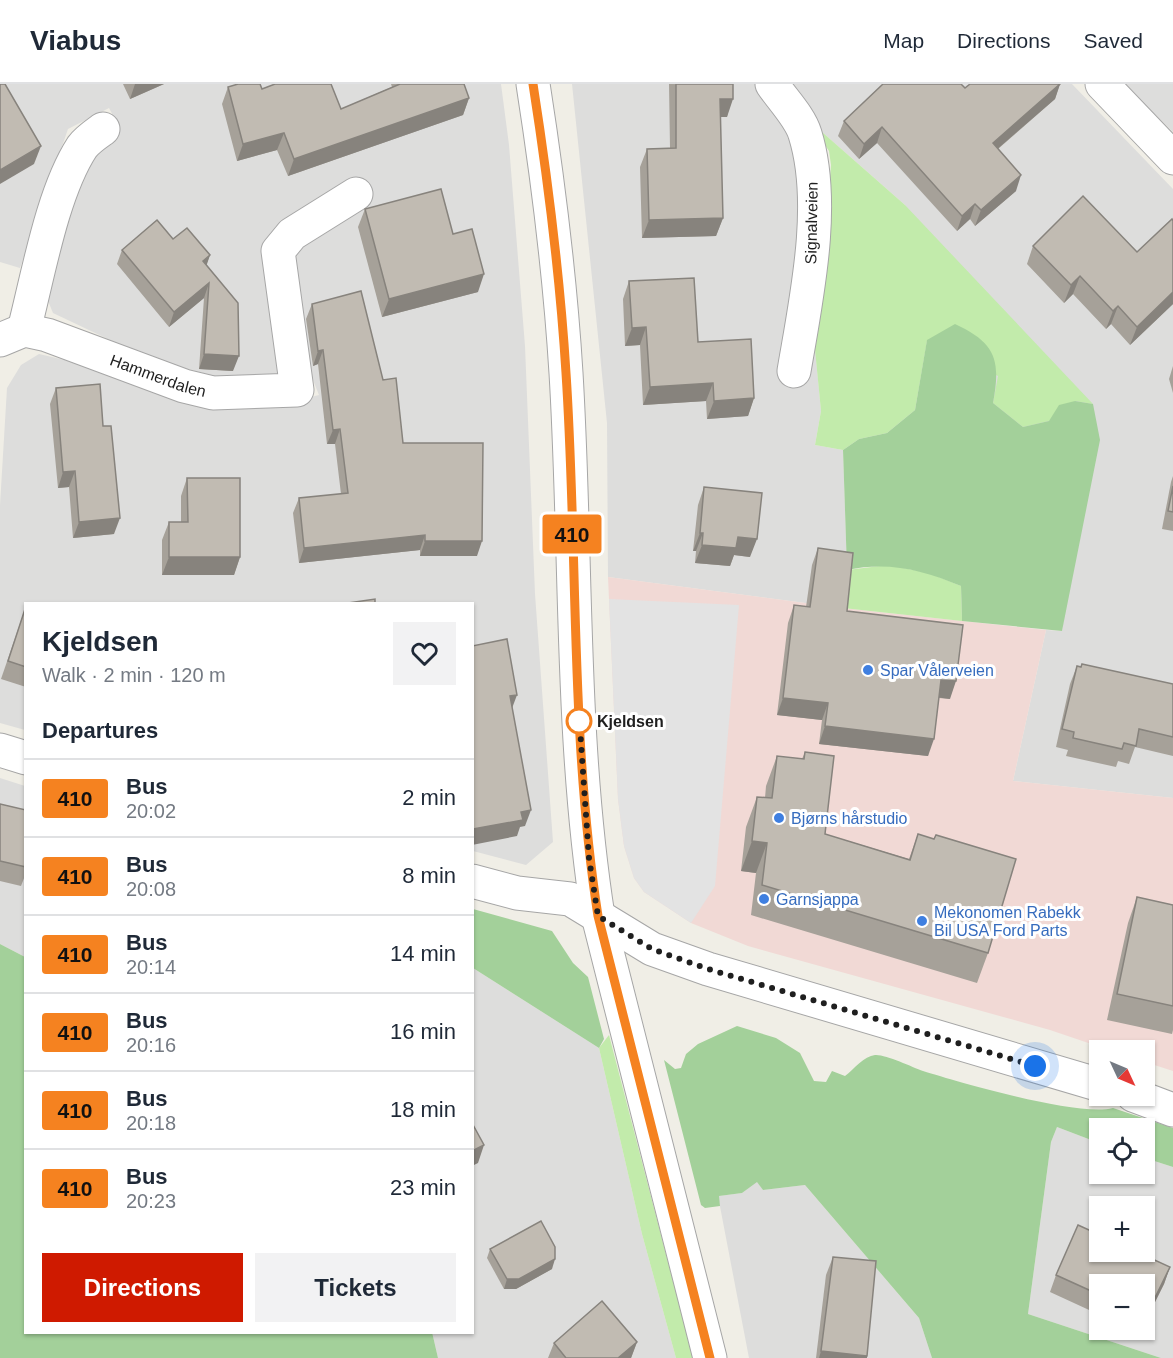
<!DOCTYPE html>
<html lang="en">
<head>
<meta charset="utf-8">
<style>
  :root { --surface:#fff; --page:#f2f2f3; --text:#1f2937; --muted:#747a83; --line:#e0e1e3; --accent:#cf1a00 }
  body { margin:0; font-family:Arial,sans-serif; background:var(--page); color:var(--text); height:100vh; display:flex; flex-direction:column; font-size:22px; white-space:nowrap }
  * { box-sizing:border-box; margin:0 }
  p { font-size:20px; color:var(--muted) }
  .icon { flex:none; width:33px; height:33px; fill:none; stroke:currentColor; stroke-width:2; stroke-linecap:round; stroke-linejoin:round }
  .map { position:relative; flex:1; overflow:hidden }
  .panel { position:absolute; left:24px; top:518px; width:450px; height:732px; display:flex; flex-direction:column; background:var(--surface); border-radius:0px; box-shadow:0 2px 4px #0004 }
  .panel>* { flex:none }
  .badge { padding:0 12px; border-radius:4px; font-size:21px; line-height:39px }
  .needle { width:39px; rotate:134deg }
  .buttons { position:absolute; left:1089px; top:956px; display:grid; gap:12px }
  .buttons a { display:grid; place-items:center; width:66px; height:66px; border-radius:0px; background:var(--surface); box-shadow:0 2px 4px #0004; font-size:30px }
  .you { position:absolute; width:30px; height:30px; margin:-15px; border:4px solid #fff; border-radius:50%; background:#1a73e8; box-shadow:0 0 0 9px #1a73e833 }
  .map>.badge { position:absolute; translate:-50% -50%; box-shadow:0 0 0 3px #fff }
  h2 { padding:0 18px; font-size:22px; line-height:54px }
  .round { display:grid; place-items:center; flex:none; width:63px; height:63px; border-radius:0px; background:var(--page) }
  .summary { display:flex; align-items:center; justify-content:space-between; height:102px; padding:0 18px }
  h1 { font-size:28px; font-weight:600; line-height:45px }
  .button { display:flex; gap:12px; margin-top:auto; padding:12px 18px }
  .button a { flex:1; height:69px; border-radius:0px; background:var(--accent); color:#fff; font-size:24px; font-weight:600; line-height:69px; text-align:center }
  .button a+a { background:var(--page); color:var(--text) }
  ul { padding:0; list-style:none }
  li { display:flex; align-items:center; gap:18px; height:78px; padding:0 18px; border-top:2px solid var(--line) }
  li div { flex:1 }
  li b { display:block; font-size:22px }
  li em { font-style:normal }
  li .badge { min-width:66px; font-weight:700; text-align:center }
  header { display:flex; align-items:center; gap:36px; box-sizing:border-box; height:84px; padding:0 30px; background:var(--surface); border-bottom:2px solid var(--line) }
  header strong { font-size:28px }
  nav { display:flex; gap:33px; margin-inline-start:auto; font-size:21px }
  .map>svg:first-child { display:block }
  .residential { fill:#dddddc; fill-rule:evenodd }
  .commercial { fill:#f1d9d5 }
  .grass { fill:#c2ebab }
  .forest { fill:#a3d09a }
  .parking { fill:#e3e3e3 }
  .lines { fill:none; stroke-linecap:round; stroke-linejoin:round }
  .minor-casing { stroke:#a6a6a6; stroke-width:35 }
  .minor { stroke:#fff; stroke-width:33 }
  .wall { fill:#a6a199 }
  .shaded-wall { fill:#87837d }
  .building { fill:#c1bbb2; stroke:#87837d; stroke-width:1.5 }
  .line-casing { stroke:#fff; stroke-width:14 }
  .line { stroke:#f58220; stroke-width:9 }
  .walk { stroke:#1f1f1f; stroke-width:6; stroke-dasharray:0 10.8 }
  .shop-dot { fill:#3f7fe0; stroke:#fff; stroke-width:2 }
  .stop-dot { fill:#fff; stroke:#f58220; stroke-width:3 }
  .labels { text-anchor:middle; stroke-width:6; stroke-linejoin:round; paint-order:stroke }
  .street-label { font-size:16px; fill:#1f1f1f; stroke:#fff }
  .shop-label { font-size:16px; fill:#366cbe; stroke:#fff; text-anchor:start }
  .stop-label { font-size:16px; font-weight:bold; fill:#1f1f1f; stroke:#fff; text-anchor:start }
</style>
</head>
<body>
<header>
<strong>Viabus</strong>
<nav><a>Map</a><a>Directions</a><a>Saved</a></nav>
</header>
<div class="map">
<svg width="1173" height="1274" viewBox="0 0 1173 1274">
  <rect width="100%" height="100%" fill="#f0eee6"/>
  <g class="residential">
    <polygon points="0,0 501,0 509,61 525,262 535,510 553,758 526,781 473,767 472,519 26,519 25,646 0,639 0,421 7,304 21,281 39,270 65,276 163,310 274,322 319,311 311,291 218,293 150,275 53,229 44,207 86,75 120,45 109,24 68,45 20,184 0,178"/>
    <polygon points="572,0 765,0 795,55 821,327 815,361 843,366 847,486 843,524 608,493 607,339"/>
    <polygon points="786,0 1072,0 1173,105 1173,714 1013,697 1046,546 1062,547 1068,504 905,121 822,48"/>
    <polygon points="1124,0 1173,0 1173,48 1128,4"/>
    <polygon points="0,694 25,702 25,873 0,860"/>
    <polygon points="473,884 599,964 642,1150 676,1274 438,1274 432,1248 472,1248"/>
    <path d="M1057,1043L1099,1059L1100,1089H1144L1145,1074L1173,1083V1274H1161L1028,1230L1051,1058ZM1100,1122H1144V1167H1100ZM1100,1200H1144V1245H1100Z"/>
    <polygon points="757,1097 763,1106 805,1101 919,1234 932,1274 749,1274 718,1112 742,1109"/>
  </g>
  <polygon class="commercial" points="608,493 843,524 1046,546 1013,697 1173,714 1173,987 1145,978 1144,966 1109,966 1050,946 748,862 691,839 644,808 634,794 624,762 618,715"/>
  <g class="grass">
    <polygon points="822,48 905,121 1093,320 1075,317 1049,337 1023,343 993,319 998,292 927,257 915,326 887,349 859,355 843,366 815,361 821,327 812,235 827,132 831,81 829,67 819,52"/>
    <polygon points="888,481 929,489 961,502 962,537 843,524 847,486"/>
    <polygon points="609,951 693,1274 676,1274 642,1150 599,964"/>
  </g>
  <g class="forest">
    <path d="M955,240C996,259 1001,276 993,319L1023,343L1049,337L1059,321L1075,317L1093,320L1100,356L1062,547L962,537L961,502C923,486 888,477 847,486L843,366L859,355L887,349L915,326L927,256Z"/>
    <polygon points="473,825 552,847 573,879 588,893 604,955 599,964 473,884"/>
    <polygon points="0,860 25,873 26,1248 432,1248 438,1274 0,1274"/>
    <path d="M737,942L776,954L800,969L814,997L826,998L832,987L845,992C854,985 864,972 875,971C885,970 912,983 923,987C962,999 1078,1033 1113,1024L1173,1044V1083L1145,1074L1144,1044H1100L1099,1059L1057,1043L1051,1058L1028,1230L1161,1274H932L919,1234L805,1101L763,1106L757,1098L742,1109L719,1112L720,1122L705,1124L701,1121L664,976L675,985L681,984L686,970L698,960Z"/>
  </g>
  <polygon class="parking" points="609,515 739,521 715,802 691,839 644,808 634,794 624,762 618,715"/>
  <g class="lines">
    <defs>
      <g id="minor">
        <path d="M533,0C548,96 560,192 566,289C577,470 570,653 598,832L710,1274"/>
        <path d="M772,0C782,15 800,33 805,50C827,120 806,216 794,287"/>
        <polyline points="1102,0 1173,74"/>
        <path d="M24,246C38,192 52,109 82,63C87,56 96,50 103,45"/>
        <path id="s1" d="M0,256L24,246L47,251L184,302L213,309L297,306L278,167L292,150L356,110"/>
        <polyline points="0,666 26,674"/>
        <polyline points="472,797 517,809 570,815 652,865 708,885 1100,1001"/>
        <polyline points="1133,1011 1173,1026"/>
      </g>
    </defs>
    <use href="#minor" class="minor-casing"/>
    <use href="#minor" class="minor"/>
  </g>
  <g class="wall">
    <polygon points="123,0 164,0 130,15"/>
    <polygon points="391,0 464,0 469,14 463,31 288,92 277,66 237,77 222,20 228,3 262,5 341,25 392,3"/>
    <polygon points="669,0 733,0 727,33 720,33 723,134 716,152 642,154 640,83 647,65 670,64"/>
    <polygon points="1060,0 1055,15 998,65 1016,107 975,142 970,135 957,147 877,59 859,75 838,52 844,37 965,4"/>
    <polygon points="365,125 453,150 478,208 382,233 358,143"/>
    <polygon points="1173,137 1173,220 1130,261 1111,240 1106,245 1073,210 1064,219 1027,180 1033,162 1137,168"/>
    <polygon points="173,155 210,171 206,181 233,287 199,285 204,214 169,243 117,180 122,166"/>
    <polygon points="629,197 698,258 754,314 748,332 707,335 706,317 643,321 640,261 625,262 623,215"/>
    <polygon points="312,220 383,296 403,359 477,472 420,472 420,466 299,479 293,429 299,414 341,410 335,360 327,360 318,280 313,282 306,235"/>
    <polygon points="1173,282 1173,309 1169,295"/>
    <polygon points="56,304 103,342 114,450 73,454 69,403 58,404 50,320"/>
    <polygon points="1173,392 1173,447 1162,445 1171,398"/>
    <polygon points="187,394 240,473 234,491 162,491 162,456 169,438 181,438 181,412"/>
    <polygon points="704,403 750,473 734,471 730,482 695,479 696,467 693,467 698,421"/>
    <polygon points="818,464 847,527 950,615 939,614 928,672 819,660 822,636 777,631 788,539 794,521 806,523 812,481"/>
    <polygon points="26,522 26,603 1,595"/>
    <polygon points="1077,582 1173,600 1173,672 1135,663 1129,680 1118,677 1116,683 1066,672 1068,666 1056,663 1070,600"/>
    <polygon points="805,668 825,750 909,775 918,750 988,869 977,899 751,831 756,789 741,787 746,743 757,713 765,714 766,702 777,672 802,675"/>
    <polygon points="0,720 26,726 26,789 21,802 0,797"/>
    <polygon points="1137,813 1173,821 1173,946 1172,950 1107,936 1128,839"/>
    <polygon points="490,1165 552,1185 516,1205 504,1205 487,1174"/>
    <polygon points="833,1173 867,1272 867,1274 816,1274 826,1191"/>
    <polygon points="1170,1183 1164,1200 1144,1240 1144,1200 1100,1200 1100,1231 1050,1208 1056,1191"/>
    <polygon points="1131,1245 1142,1245 1140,1249"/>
    <polygon points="637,1258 631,1274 548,1274 554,1259"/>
  </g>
  <g class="shaded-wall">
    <polygon points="135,0 164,0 130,15"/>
    <polygon points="1060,0 1055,15 987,74 993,59"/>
    <polygon points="469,14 463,31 288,92 294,75"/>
    <polygon points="720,15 733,15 727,33 713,33"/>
    <polygon points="882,43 877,59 859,75 864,60"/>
    <polygon points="284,49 277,66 237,77 243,60"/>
    <polygon points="41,62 34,80 0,100 0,86"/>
    <polygon points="1021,91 1016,107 975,142 981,126"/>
    <polygon points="975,120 970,135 957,147 962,132"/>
    <polygon points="723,134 716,152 642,154 649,136"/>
    <polygon points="210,171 205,186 203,177"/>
    <polygon points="484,190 478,208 382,233 389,215"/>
    <polygon points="1080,192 1073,210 1064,219 1071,201"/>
    <polygon points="209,199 204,214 169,243 174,228"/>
    <polygon points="1173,208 1173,220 1130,261 1137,243"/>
    <polygon points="1118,222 1111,240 1106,245 1113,227"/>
    <polygon points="646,243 640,261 625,262 632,244"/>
    <polygon points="323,266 318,280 313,282 318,267"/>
    <polygon points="204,270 239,272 233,287 199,285"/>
    <polygon points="713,299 706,317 643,321 650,303"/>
    <polygon points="754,314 748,332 707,335 714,317"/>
    <polygon points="340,345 335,360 327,360 333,346"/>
    <polygon points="75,387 69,403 58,404 63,388"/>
    <polygon points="120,434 114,450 73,454 79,438"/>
    <polygon points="700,449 703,449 696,467 693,467"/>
    <polygon points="425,451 420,466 299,479 304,464"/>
    <polygon points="738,453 757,455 750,473 734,471 730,482 695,479 702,461"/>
    <polygon points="425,457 482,457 477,472 420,472"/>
    <polygon points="169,473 240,473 234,491 162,491"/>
    <polygon points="941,596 956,597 950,615 935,613"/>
    <polygon points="517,611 511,627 510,612"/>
    <polygon points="783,614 828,619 822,636 777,631"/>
    <polygon points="825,642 934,655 928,672 819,660"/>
    <polygon points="531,726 525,742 520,743 517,752 472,761 473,745 521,728"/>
    <polygon points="752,757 767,759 756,789 741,787"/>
    <polygon points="484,1061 478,1079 472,1082 472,1067"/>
    <polygon points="555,1175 552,1185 516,1205 504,1205 507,1195"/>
    <polygon points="1170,1183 1164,1200 1144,1240 1146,1232"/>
    <polygon points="637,1258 631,1274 618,1274"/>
    <polygon points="821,1267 867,1272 867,1274 819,1274"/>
  </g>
  <g class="building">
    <polygon points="0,0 5,0 41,62 0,86"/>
    <polygon points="238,0 260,0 262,5 275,0 331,0 341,25 400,0 464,0 469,14 294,75 284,49 243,60 228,3"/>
    <polygon points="676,0 733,0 733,15 720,15 723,134 649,136 647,65 676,64"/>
    <polygon points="883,0 961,0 965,4 970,0 1060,0 993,59 1021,91 981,126 975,120 962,132 882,43 864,60 844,37"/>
    <polygon points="441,105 453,150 472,145 484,190 389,215 365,125"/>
    <polygon points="1083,112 1137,168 1172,135 1173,137 1173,208 1137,243 1118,222 1113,227 1080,192 1071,201 1033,162"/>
    <polygon points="157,136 173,155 187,144 210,171 203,177 238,219 239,272 204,270 209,199 174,228 122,166"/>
    <polygon points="694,194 698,258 751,255 754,314 714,317 713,299 650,303 646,243 632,244 629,197"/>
    <polygon points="361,207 383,296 396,294 403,359 483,359 482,457 425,457 425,451 304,464 299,414 348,409 340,345 333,346 323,266 318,267 312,220"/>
    <polygon points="100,300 103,342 111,342 120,434 79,438 75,387 63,388 56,304"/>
    <polygon points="187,394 240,394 240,473 169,473 169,438 188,438"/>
    <polygon points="1173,402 1173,428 1168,427"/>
    <polygon points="704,403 762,409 757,455 738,453 736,464 702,461 703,449 700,449"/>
    <polygon points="818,464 853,469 847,527 963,541 956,597 941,596 934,655 825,642 828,619 783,614 794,521 810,523"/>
    <polygon points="375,515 375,519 348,519"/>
    <polygon points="26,522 26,583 8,577"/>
    <polygon points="507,555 517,611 510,612 531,726 521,728 523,736 473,745 472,562"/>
    <polygon points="1082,580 1173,600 1173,653 1139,645 1136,662 1124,659 1122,665 1073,654 1074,648 1062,645 1077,582 1081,583"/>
    <polygon points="805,668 834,672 825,750 910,776 918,750 934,755 936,751 1016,775 988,869 762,801 767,759 752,757 757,713 772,714 777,672 804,675"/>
    <polygon points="0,720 26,726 26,783 0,777"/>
    <polygon points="1137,813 1173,821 1173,922 1117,910"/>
    <polygon points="472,1039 484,1061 472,1067"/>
    <polygon points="541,1137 555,1163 555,1175 519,1195 507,1195 490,1165"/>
    <polygon points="1078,1141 1100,1151 1100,1167 1135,1167 1170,1183 1146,1232 1144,1232 1144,1200 1100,1200 1100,1211 1056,1191"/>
    <polygon points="833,1173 876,1177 867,1272 821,1267"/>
    <polygon points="602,1217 637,1258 618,1274 566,1274 554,1259"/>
  </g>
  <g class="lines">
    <defs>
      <path id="line" d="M533,0C548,96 560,192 566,289C578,470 570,652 598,832L710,1274"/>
    </defs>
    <use href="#line" class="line-casing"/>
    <use href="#line" class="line"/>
    <polyline class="walk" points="579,637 579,630 589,774 598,832 652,865 708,885 1035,982"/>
  </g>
  <g class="shop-dot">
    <circle cx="868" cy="586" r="6"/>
    <circle cx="779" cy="734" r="6"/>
    <circle cx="764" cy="815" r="6"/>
    <circle cx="922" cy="837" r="6"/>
  </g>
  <circle class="stop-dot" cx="579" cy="637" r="12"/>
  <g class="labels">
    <g class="street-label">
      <text transform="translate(811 139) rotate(-89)" y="6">Signalveien</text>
      <text dy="6" stroke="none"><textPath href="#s1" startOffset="168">Hammerdalen</textPath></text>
    </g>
    <g class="shop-label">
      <text x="880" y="592">Spar Vålerveien</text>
      <text x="791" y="740">Bjørns hårstudio</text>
      <text x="776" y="821">Garnsjappa</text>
      <text x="934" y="834">Mekonomen Rabekk<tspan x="934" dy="18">Bil USA Ford Parts</tspan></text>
    </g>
    <g class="stop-label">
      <text x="597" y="643">Kjeldsen</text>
    </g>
  </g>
</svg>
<div class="buttons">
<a><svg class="needle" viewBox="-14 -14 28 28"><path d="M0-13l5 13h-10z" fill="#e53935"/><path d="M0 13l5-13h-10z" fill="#747a83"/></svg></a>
<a><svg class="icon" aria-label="locate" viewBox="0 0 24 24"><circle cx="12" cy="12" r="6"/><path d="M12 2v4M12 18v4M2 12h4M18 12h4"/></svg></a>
<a>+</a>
<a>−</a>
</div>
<div class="you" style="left:1035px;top:982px"></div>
<b class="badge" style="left:572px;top:450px;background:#f58220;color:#111">410</b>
<section class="panel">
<div class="summary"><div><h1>Kjeldsen</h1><p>Walk · 2 min · 120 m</p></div><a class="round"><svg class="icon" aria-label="heart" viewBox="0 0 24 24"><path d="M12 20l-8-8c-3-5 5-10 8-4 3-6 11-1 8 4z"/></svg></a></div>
<h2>Departures</h2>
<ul>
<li><span class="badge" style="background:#f58220;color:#111">410</span><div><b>Bus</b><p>20:02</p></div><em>2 min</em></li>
<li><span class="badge" style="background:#f58220;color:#111">410</span><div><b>Bus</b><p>20:08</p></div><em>8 min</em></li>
<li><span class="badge" style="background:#f58220;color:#111">410</span><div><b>Bus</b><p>20:14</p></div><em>14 min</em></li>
<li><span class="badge" style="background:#f58220;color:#111">410</span><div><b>Bus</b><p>20:16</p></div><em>16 min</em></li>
<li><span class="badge" style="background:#f58220;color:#111">410</span><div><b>Bus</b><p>20:18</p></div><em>18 min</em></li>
<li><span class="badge" style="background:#f58220;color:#111">410</span><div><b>Bus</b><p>20:23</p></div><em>23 min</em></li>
</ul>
<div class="button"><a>Directions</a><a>Tickets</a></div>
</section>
</div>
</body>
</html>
